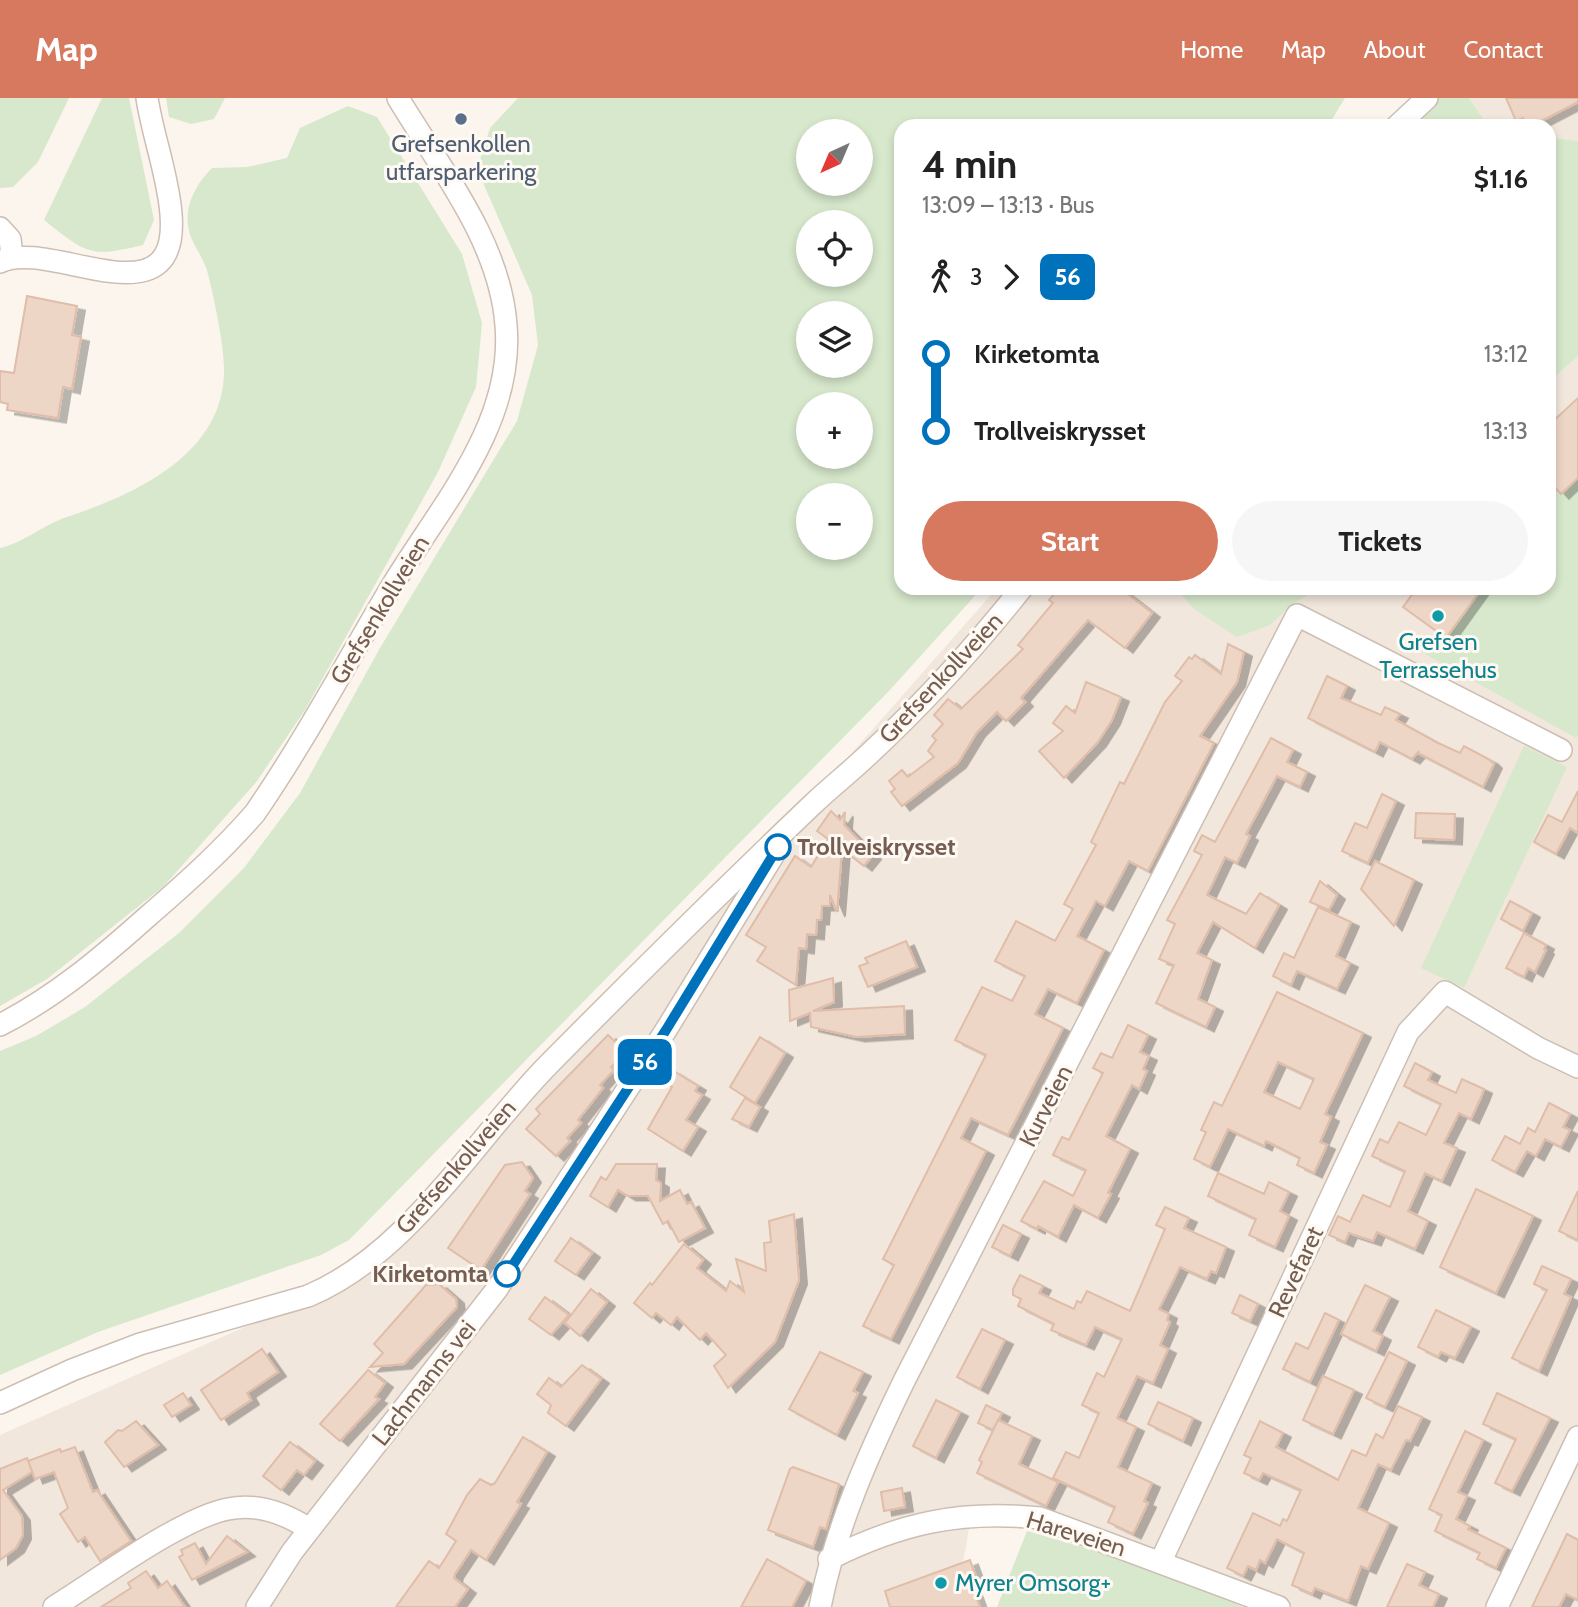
<!DOCTYPE html>
<html lang="en">
<head>
<meta charset="utf-8">
<style>
  :root { --surface:#fff; --page:#f6f6f6; --text:#222; --muted:#767676; --accent:#d7795f }
  body { margin:0; font-family:Cabin,sans-serif; background:var(--page); color:var(--text); height:100vh; display:flex; flex-direction:column; font-size:26px; white-space:nowrap }
  * { box-sizing:border-box; margin:0 }
  p { font-size:23px; color:var(--muted) }
  .icon { flex:none; width:38px; height:38px; fill:none; stroke:currentColor; stroke-width:2; stroke-linecap:round; stroke-linejoin:round }
  .map { position:relative; flex:1; overflow:hidden }
  .sheet { position:absolute; left:894px; top:21px; width:662px; height:476px; display:flex; flex-direction:column; background:var(--surface); border-radius:21px; box-shadow:0 4px 10px #0003 }
  .sheet>* { flex:none }
  .badge { padding:0 14px; border-radius:10px; font-size:24px; line-height:46px }
  .needle { width:46px; rotate:224deg }
  .controls { position:absolute; left:796px; top:21px; display:grid; gap:14px }
  .controls a { display:grid; place-items:center; width:77px; height:77px; border-radius:50%; background:var(--surface); box-shadow:0 4px 10px #0003; font-size:35px }
  .map>.badge { position:absolute; translate:-50% -50%; box-shadow:0 0 0 4px #fff }
  .legs { display:flex; align-items:center; gap:10px; height:77px; padding:0 28px; font-size:23px }
  .legs p { margin-inline-start:auto }
  .headline { display:flex; align-items:center; justify-content:space-between; height:119px; padding:0 28px }
  h1 { font-size:38px; font-weight:700; line-height:52px }
  .primary-button { display:flex; gap:14px; margin-top:auto; padding:14px 28px }
  .primary-button a { flex:1; height:80px; border-radius:42px; background:var(--accent); color:#fff; font-size:28px; font-weight:700; line-height:80px; text-align:center }
  .primary-button a+a { background:var(--page); color:var(--text) }
  ul { padding:0 28px; list-style:none }
  li { display:flex; align-items:center; gap:24px; height:77px; font-size:26px }
  li i { display:grid; place-items:center; width:10px; height:100%; margin:0 9px; background:currentColor }
  li i::after { content:''; width:18px; height:18px; margin:-9px; border:5px solid; border-radius:50%; background:var(--surface) }
  li p { margin-inline-start:auto }
  li:first-child i { background:linear-gradient(#0000 50%,currentColor 0) }
  li:last-child i { background:linear-gradient(currentColor 50%,#0000 0) }
  header { display:flex; align-items:center; gap:42px; box-sizing:border-box; height:98px; padding:0 35px; background:var(--accent); color:#fff }
  header strong { font-size:33px }
  nav { display:flex; gap:38px; margin-inline-start:auto; font-size:24px }
  .map>svg:first-child { display:block }
  .residential { fill:#f2e7dc }
  .green { fill:#d7e8cc; fill-rule:evenodd }
  .building { fill:#eed6c7; stroke:#dfbda9; stroke-width:2; fill-rule:evenodd; filter:url(#shadow) }
  .lines { fill:none; stroke-linecap:round; stroke-linejoin:round }
  .minor-casing { stroke:#cdbeb3; stroke-width:24 }
  .minor { stroke:#fff; stroke-width:21 }
  .line-1-casing { stroke:#fff; stroke-width:16 }
  .line-1 { stroke:#0072bc; stroke-width:10 }
  .service-dot { fill:#5c6f8a; stroke:#fef9f3; stroke-width:2.5 }
  .culture-dot { fill:#0f9aa8; stroke:#fef9f3; stroke-width:2.5 }
  .stop-1-dot { fill:#fff; stroke:#0072bc; stroke-width:3.5 }
  .labels { text-anchor:middle; stroke-width:6; stroke-linejoin:round; paint-order:stroke }
  .service-label { font-size:24px; fill:#4e5e75; stroke:#fef9f3 }
  .street-label { font-size:24px; fill:#755d51; stroke:#fef9f3 }
  .culture-label { font-size:24px; fill:#0d838f; stroke:#fef9f3 }
  .stop-label { font-size:24px; font-weight:bold; fill:#755d51; stroke:#fef9f3; text-anchor:start }
</style>
</head>
<body>
<header>
<strong>Map</strong>
<nav><a>Home</a><a>Map</a><a>About</a><a>Contact</a></nav>
</header>
<div class="map">
<svg width="1578" height="1509" viewBox="0 0 1578 1509">
  <defs>
    <filter id="shadow"><feDropShadow dx="8" dy="4.5" stdDeviation="0" flood-color="#0004"/></filter>
  </defs>
  <rect width="100%" height="100%" fill="#fbf5ed"/>
  <g class="residential">
    <polygon points="1469,0 1578,0 1578,43 1549,39 1549,28 1488,28"/>
    <polygon points="1578,258 1578,1509 1279,1509 1056,1425 981,1417 969,1431 955,1509 0,1509 0,1337 349,1183 843,665 997,490 1267,490 1294,505 1321,490 1549,490 1549,284"/>
  </g>
  <g class="green">
    <polygon points="0,0 69,0 38,64 13,89 0,90"/>
    <path d="M102,0H129L154,122L143,147C90,160 87,156 44,122Z"/>
    <polygon points="166,0 225,0 214,21 191,26 169,19"/>
    <path d="M518,0H1345L1328,28H901V490H982L888,594L349,1142L321,1157L98,1234L0,1277V953L36,938L85,909L179,835L244,770L300,695L380,550L517,323L538,247L532,197L477,71L490,30ZM808,33H861V86H808ZM808,124H861V177H808ZM808,215H861V268H808ZM808,306H861V359H808ZM808,397H861V450H808Z"/>
    <polygon points="1434,0 1469,0 1488,28 1408,28"/>
    <path d="M348,8L377,19L462,156L482,225L476,289L438,374L305,612L257,683L164,788L47,881L0,908V450C23,445 43,427 67,419C133,397 222,358 224,275C225,251 214,200 208,176C204,159 189,143 188,127C185,105 198,84 212,70L247,69L287,60L300,30Z"/>
    <polygon points="1549,39 1578,43 1578,258 1549,284"/>
    <polygon points="1578,365 1578,637 1576,640 1425,556 1474,490 1549,490 1549,391"/>
    <polygon points="1175,490 1321,490 1294,505 1270,527 1237,539 1194,511"/>
    <polygon points="1524,648 1567,669 1464,890 1421,870"/>
    <polygon points="1027,1433 1146,1467 1243,1509 997,1509"/>
  </g>
  <g class="building">
    <polygon points="1506,0 1578,0 1578,4 1534,27 1532,23 1525,25 1523,20 1516,23"/>
    <polygon points="27,198 77,208 72,237 81,239 72,291 63,289 58,320 7,312 8,306 0,304 0,273 14,275"/>
    <polygon points="1578,300 1578,380 1561,396 1549,383 1549,327"/>
    <polygon points="1059,490 1120,490 1152,515 1125,550 1088,522 1021,600 1025,604 1006,623 997,614 977,634 958,665 902,708 891,694 895,691 889,683 902,672 908,679 934,659 928,653 936,642 932,638 943,626 934,617 948,601 961,611 1023,551 1018,547 1053,505 1049,502"/>
    <polygon points="1417,490 1482,490 1446,540 1403,509"/>
    <polygon points="1228,546 1244,554 1237,584 1200,638 1214,645 1148,773 1129,763 1105,808 1096,803 1077,838 1104,852 1077,905 1048,891 1035,916 1063,930 1008,1037 971,1020 961,1040 986,1053 891,1241 863,1228 894,1167 883,1161 986,957 955,942 982,889 1012,903 1025,878 995,863 1016,823 1055,843 1073,811 1064,806 1096,747 1091,744 1120,684 1124,686 1165,604 1182,583 1175,578 1189,559 1192,561 1195,557 1221,576"/>
    <polygon points="1327,578 1347,588 1341,600 1381,617 1385,609 1400,616 1396,622 1438,645 1460,655 1464,648 1490,662 1494,666 1483,689 1418,655 1419,653 1412,661 1380,644 1375,654 1308,620"/>
    <polygon points="1086,584 1121,599 1112,622 1098,644 1064,680 1039,653 1063,633 1053,625 1066,608 1075,615"/>
    <polygon points="1271,640 1293,652 1287,664 1307,674 1300,689 1277,678 1246,736 1250,738 1237,765 1225,759 1207,797 1246,816 1260,795 1279,807 1255,850 1213,824 1197,855 1212,862 1198,901 1215,909 1206,929 1156,905 1174,867 1159,861 1175,826 1167,822 1202,757 1194,753 1202,737 1215,744"/>
    <polygon points="1578,693 1578,735 1570,730 1556,756 1534,744 1548,717 1562,724"/>
    <polygon points="1382,696 1396,703 1368,765 1342,753 1355,725 1367,730"/>
    <polygon points="831,713 840,722 845,714 844,727 873,757 864,768 842,751 837,814 830,797 830,808 822,808 821,822 817,822 816,837 807,836 806,851 799,850 796,887 757,863 766,849 746,837 795,758 811,769 828,741 817,733"/>
    <polygon points="1416,715 1455,716 1454,742 1415,740"/>
    <polygon points="1375,763 1414,782 1394,828 1361,791"/>
    <polygon points="1320,783 1337,797 1329,812 1310,804"/>
    <polygon points="1510,803 1532,815 1523,833 1501,821"/>
    <polygon points="1318,809 1351,824 1336,858 1350,865 1337,891 1297,873 1291,887 1273,878 1284,855 1294,860"/>
    <polygon points="1524,835 1546,847 1544,851 1546,852 1535,874 1528,870 1524,879 1506,870"/>
    <polygon points="906,843 917,869 868,889 859,868 868,865 865,860"/>
    <polygon points="833,880 834,904 813,913 904,908 905,936 857,939 811,929 810,915 790,923 789,892"/>
    <path d="M1277,894L1363,935L1325,1016L1331,1019L1320,1044L1327,1047L1314,1075L1297,1067L1300,1060L1266,1043L1264,1048L1228,1031L1210,1069L1194,1061L1206,1034L1201,1032L1214,1004L1222,1008ZM1278,964L1314,981L1300,1011L1264,994Z"/>
    <polygon points="1128,927 1148,937 1140,954 1149,958 1143,971 1147,973 1139,991 1132,987 1106,1038 1130,1051 1108,1095 1111,1096 1098,1120 1074,1107 1058,1139 1038,1128 1037,1131 1021,1123 1044,1083 1073,1098 1086,1072 1053,1057 1062,1039 1069,1042 1103,975 1093,970 1101,955 1112,960"/>
    <polygon points="608,937 626,954 611,969 614,972 600,987 603,990 578,1022 581,1025 567,1040 570,1043 556,1058 526,1031 540,1016 536,1011"/>
    <polygon points="760,939 785,955 755,1005 730,989"/>
    <polygon points="1415,965 1432,974 1428,982 1456,995 1462,981 1484,991 1481,999 1471,1021 1459,1015 1444,1045 1457,1050 1442,1083 1425,1075 1408,1113 1428,1123 1415,1151 1377,1134 1373,1143 1349,1135 1345,1144 1329,1137 1338,1118 1350,1124 1363,1097 1390,1109 1405,1073 1372,1058 1380,1041 1388,1045 1399,1024 1426,1037 1441,1006 1404,988"/>
    <polygon points="672,972 698,988 695,993 702,997 686,1022 698,1029 683,1053 648,1031 672,989 664,985"/>
    <polygon points="745,1000 760,1009 749,1029 732,1021"/>
    <polygon points="1549,1005 1570,1016 1563,1029 1570,1032 1561,1049 1545,1041 1536,1058 1527,1053 1515,1074 1492,1062 1505,1038 1520,1046 1528,1030 1535,1034"/>
    <polygon points="522,1064 533,1080 525,1093 530,1096 481,1172 448,1150 505,1067"/>
    <polygon points="616,1066 657,1066 656,1082 661,1085 660,1103 680,1092 687,1106 691,1104 705,1130 679,1144 668,1123 663,1126 648,1098 628,1098 618,1092 608,1109 590,1098 601,1079 606,1082"/>
    <polygon points="1218,1075 1264,1096 1269,1084 1289,1094 1280,1113 1289,1118 1275,1149 1249,1137 1256,1121 1208,1098"/>
    <polygon points="1476,1091 1533,1118 1496,1195 1440,1169"/>
    <polygon points="1578,1093 1578,1142 1559,1133"/>
    <polygon points="1165,1109 1189,1120 1184,1130 1226,1149 1216,1175 1211,1173 1207,1181 1180,1169 1159,1211 1169,1216 1167,1222 1170,1224 1160,1247 1168,1251 1153,1285 1137,1278 1117,1320 1136,1329 1118,1369 1152,1385 1144,1403 1148,1405 1133,1436 1108,1424 1115,1409 1053,1380 1066,1354 1079,1360 1099,1315 1082,1307 1097,1275 1104,1279 1122,1241 1095,1229 1086,1247 1051,1232 1054,1226 1018,1208 1021,1201 1013,1197 1013,1191 1020,1177 1043,1188 1039,1195 1074,1211 1077,1203 1081,1205 1087,1193 1130,1213 1165,1131 1156,1127"/>
    <polygon points="794,1116 799,1182 775,1244 728,1290 714,1268 726,1257 706,1235 700,1242 677,1219 671,1227 656,1215 652,1220 634,1205 650,1185 652,1187 684,1146 703,1162 697,1170 726,1193 730,1183 744,1194 736,1161 766,1173 764,1145 771,1144 769,1123"/>
    <polygon points="1003,1127 1021,1136 1010,1158 992,1149"/>
    <polygon points="571,1140 592,1155 576,1177 555,1163"/>
    <polygon points="1542,1168 1571,1181 1564,1196 1571,1199 1539,1273 1512,1260 1547,1192 1534,1186"/>
    <polygon points="439,1186 456,1201 457,1209 404,1266 370,1269 383,1255 374,1246 426,1187"/>
    <polygon points="1365,1187 1390,1199 1373,1233 1383,1238 1376,1253 1341,1236"/>
    <polygon points="591,1191 607,1204 580,1238 565,1225"/>
    <polygon points="1240,1197 1258,1206 1250,1223 1232,1215"/>
    <polygon points="545,1199 569,1217 551,1237 529,1221"/>
    <polygon points="1436,1212 1471,1229 1455,1260 1441,1254 1438,1259 1418,1249"/>
    <polygon points="1325,1215 1339,1222 1310,1284 1283,1271 1296,1245 1308,1251"/>
    <polygon points="982,1231 1005,1242 980,1291 957,1279"/>
    <polygon points="262,1251 278,1274 247,1295 251,1302 221,1322 201,1292"/>
    <polygon points="820,1254 863,1274 853,1293 858,1295 837,1337 789,1311"/>
    <polygon points="1389,1254 1407,1263 1385,1309 1366,1300"/>
    <polygon points="582,1267 601,1281 566,1328 548,1315 551,1307 537,1296 549,1280 561,1289"/>
    <polygon points="368,1272 385,1285 375,1299 379,1301 340,1343 320,1326"/>
    <polygon points="1323,1278 1354,1292 1333,1336 1303,1322"/>
    <polygon points="183,1295 191,1307 172,1319 164,1307"/>
    <polygon points="1497,1295 1550,1320 1512,1393 1495,1385 1516,1341 1483,1326"/>
    <polygon points="936,1302 960,1314 936,1360 913,1348"/>
    <polygon points="1158,1304 1193,1320 1183,1343 1148,1326"/>
    <polygon points="986,1307 1002,1315 993,1332 978,1325"/>
    <polygon points="1398,1308 1422,1319 1410,1343 1406,1342 1391,1372 1378,1366 1358,1410 1389,1425 1368,1471 1361,1468 1348,1503 1315,1490 1312,1496 1292,1487 1304,1455 1277,1441 1265,1465 1260,1462 1256,1472 1248,1468 1243,1478 1227,1470 1253,1415 1280,1428 1283,1421 1287,1423 1301,1392 1263,1375 1259,1382 1244,1375 1251,1360 1244,1357 1260,1323 1283,1335 1276,1349 1338,1382 1352,1352 1366,1358 1376,1336 1383,1340"/>
    <polygon points="998,1322 1032,1338 1019,1366 1058,1384 1046,1408 977,1375 982,1364 979,1362"/>
    <polygon points="136,1323 158,1347 124,1369 105,1344 118,1332 122,1333"/>
    <polygon points="1465,1333 1483,1342 1458,1394 1467,1398 1456,1421 1470,1428 1468,1431 1506,1450 1496,1470 1477,1461 1480,1455 1435,1433 1442,1417 1429,1411"/>
    <polygon points="523,1339 547,1354 517,1404 521,1406 486,1462 471,1452 455,1476 454,1480 468,1491 455,1509 396,1509 429,1463 439,1470 456,1443 446,1436 467,1397 480,1381 491,1387 495,1385"/>
    <polygon points="290,1344 315,1363 304,1377 297,1372 281,1392 263,1378"/>
    <polygon points="75,1349 93,1394 97,1392 131,1443 100,1463 85,1439 78,1444 60,1416 68,1410 54,1374 35,1381 28,1363 60,1351 61,1354"/>
    <polygon points="27,1360 32,1374 3,1392 22,1418 23,1437 16,1450 0,1462 0,1371"/>
    <polygon points="793,1369 839,1386 826,1431 820,1429 813,1449 768,1432 790,1371"/>
    <polygon points="902,1390 905,1409 884,1413 881,1394"/>
    <polygon points="1567,1436 1578,1442 1578,1502 1566,1496 1559,1509 1532,1509"/>
    <polygon points="227,1438 247,1454 192,1482 179,1459 183,1457 181,1452 195,1445 206,1466"/>
    <polygon points="767,1461 806,1483 792,1509 741,1509"/>
    <polygon points="970,1462 978,1484 972,1487 980,1509 890,1509 885,1493"/>
    <polygon points="1407,1466 1425,1474 1419,1487 1439,1496 1433,1509 1387,1509"/>
    <polygon points="146,1473 158,1490 167,1483 185,1509 101,1509 131,1490 128,1485"/>
  </g>
  <g class="lines">
    <defs>
      <g id="minor">
        <polyline points="1397,28 1427,0"/>
        <polyline points="0,130 10,141 12,158"/>
        <path d="M0,164C49,139 180,229 171,116C168,77 153,39 147,0"/>
        <path d="M0,927C55,899 101,860 147,819C185,786 222,753 255,715C303,645 343,571 386,498C434,415 515,330 506,227C500,144 440,70 398,0"/>
        <path d="M0,1305L72,1272L140,1246L308,1198C409,1156 474,1042 549,966C636,878 724,791 813,706C831,689 850,674 868,657C924,605 975,549 1022,490"/>
        <path d="M829,1461C901,1425 960,1412 1040,1420L1279,1509"/>
        <polyline points="1161,1463 1408,934 1445,894 1538,950 1578,969"/>
        <path d="M54,1509C98,1482 181,1420 228,1411C257,1405 286,1416 309,1431"/>
        <polyline points="257,1509 292,1454 497,1191 666,932 776,753"/>
        <path d="M820,1509C836,1428 869,1355 905,1281L1297,517L1561,652"/>
        <polyline points="1497,1509 1578,1339"/>
      </g>
    </defs>
    <use href="#minor" class="minor-casing"/>
    <use href="#minor" class="minor"/>
  </g>
  <g class="lines">
    <defs>
      <polyline id="line-1" points="507,1176 666,932 778,749"/>
    </defs>
    <use href="#line-1" class="line-1-casing"/>
    <use href="#line-1" class="line-1"/>
  </g>
  <circle class="service-dot" cx="461" cy="21" r="7"/>
  <g class="culture-dot">
    <circle cx="1438" cy="518" r="7"/>
    <circle cx="941" cy="1485" r="7"/>
  </g>
  <g class="stop-1-dot">
    <circle cx="778" cy="749" r="12"/>
    <circle cx="507" cy="1176" r="12"/>
  </g>
  <g class="labels">
    <g class="service-label">
      <text x="461" y="54">Grefsenkollen<tspan x="461" dy="28">utfarsparkering</tspan></text>
    </g>
    <g class="street-label">
      <text transform="translate(380 512) rotate(-59)" y="8">Grefsenkollveien</text>
      <text transform="translate(941 580) rotate(-47)" y="8">Grefsenkollveien</text>
      <text transform="translate(1046 1008) rotate(-63)" y="8">Kurveien</text>
      <text transform="translate(456 1069) rotate(-49)" y="8">Grefsenkollveien</text>
      <text transform="translate(1296 1174) rotate(-65)" y="8">Revefaret</text>
      <text transform="translate(424 1285) rotate(-52)" y="8">Lachmanns vei</text>
      <text transform="translate(1076 1436) rotate(17)" y="8">Hareveien</text>
    </g>
    <g class="culture-label">
      <text x="1438" y="552">Grefsen<tspan x="1438" dy="28">Terrassehus</tspan></text>
      <text x="955" y="1493" text-anchor="start">Myrer Omsorg+</text>
    </g>
    <g class="stop-label">
      <text x="797" y="757">Trollveiskrysset</text>
      <text x="488" y="1184" text-anchor="end">Kirketomta</text>
    </g>
  </g>
</svg>
<div class="controls">
<a><svg class="needle" viewBox="-14 -14 28 28"><path d="M0-13l5 13h-10z" fill="#e53935"/><path d="M0 13l5-13h-10z" fill="#767676"/></svg></a>
<a><svg class="icon" aria-label="locate" viewBox="0 0 24 24"><circle cx="12" cy="12" r="6"/><path d="M12 2v4M12 18v4M2 12h4M18 12h4"/></svg></a>
<a><svg class="icon" aria-label="layers" viewBox="0 0 24 24"><path d="M12 4l9 5-9 5-9-5zM3 14l9 5 9-5"/></svg></a>
<a>+</a>
<a>−</a>
</div>
<b class="badge" style="left:645px;top:964px;background:#0072bc;color:#fff">56</b>
<section class="sheet">
<div class="headline"><div><h1>4 min</h1><p>13:09 – 13:13 · Bus</p></div><b>$1.16</b></div>
<div class="legs"><svg class="icon" aria-label="walk" viewBox="0 0 24 24"><circle cx="13" cy="4" r="2"/><path d="M13 8l-2 6 4 7M11 14l-3 7M7 12l3-4h3l4 4"/></svg>3<svg class="icon" aria-label="forward" viewBox="0 0 24 24"><path d="M9 5l7 7-7 7"/></svg><b class="badge" style="background:#0072bc;color:#fff">56</b></div>
<ul>
<li><i style="color:#0072bc"></i><b>Kirketomta</b><p>13:12</p></li>
<li><i style="color:#0072bc"></i><b>Trollveiskrysset</b><p>13:13</p></li>
</ul>
<div class="primary-button"><a>Start</a><a>Tickets</a></div>
</section>
</div>
</body>
</html>
